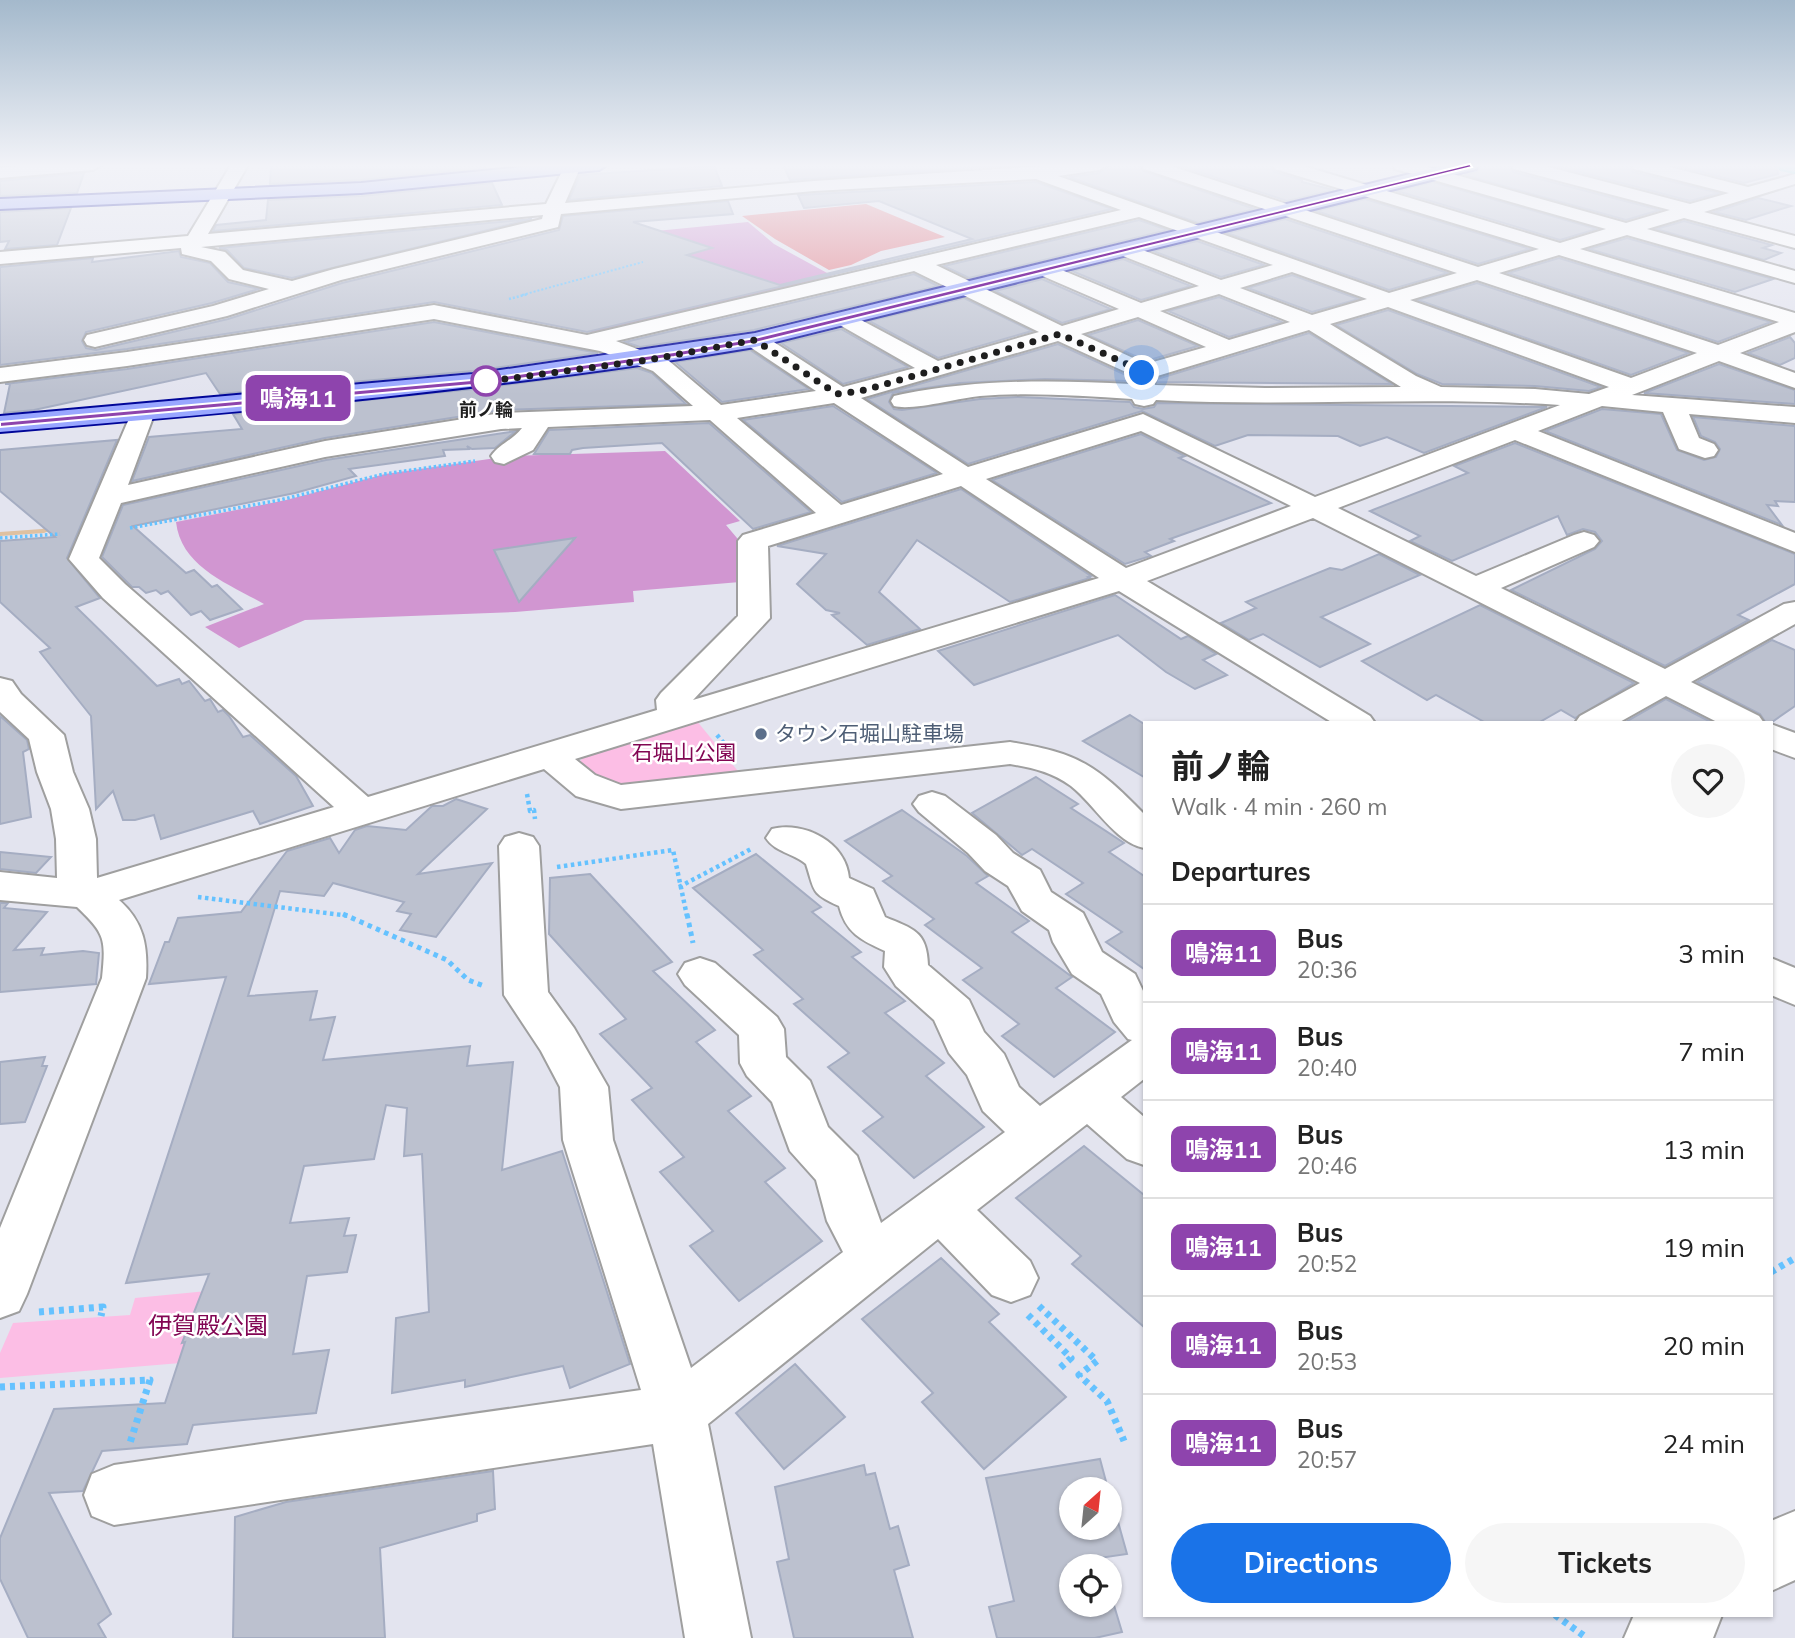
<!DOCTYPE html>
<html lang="en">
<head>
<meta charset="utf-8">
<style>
  :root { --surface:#fff; --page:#f6f6f6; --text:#222; --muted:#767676; --line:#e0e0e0; --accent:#1a73e8 }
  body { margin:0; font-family:Mulish,"Noto Sans JP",sans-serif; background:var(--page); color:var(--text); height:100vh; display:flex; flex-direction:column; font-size:26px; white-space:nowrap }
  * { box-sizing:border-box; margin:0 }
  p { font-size:23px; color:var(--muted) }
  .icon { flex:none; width:38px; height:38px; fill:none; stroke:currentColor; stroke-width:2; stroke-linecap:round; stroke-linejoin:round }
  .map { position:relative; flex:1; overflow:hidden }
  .drawer { position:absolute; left:1143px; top:721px; width:630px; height:896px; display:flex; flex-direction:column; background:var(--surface); border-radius:0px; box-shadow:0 2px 5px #0004 }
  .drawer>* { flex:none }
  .badge { padding:0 14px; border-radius:10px; font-size:24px; line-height:46px }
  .needle { width:46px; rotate:27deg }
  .fabs { position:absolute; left:1059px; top:1477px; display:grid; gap:14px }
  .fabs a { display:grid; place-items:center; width:63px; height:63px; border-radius:50%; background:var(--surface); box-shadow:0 2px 5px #0004; font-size:35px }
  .you { position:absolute; width:35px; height:35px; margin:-18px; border:5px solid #fff; border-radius:50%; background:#1a73e8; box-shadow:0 0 0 10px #1a73e833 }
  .map>.badge { position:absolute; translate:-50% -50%; box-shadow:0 0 0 4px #fff }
  h2 { padding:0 28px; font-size:26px; line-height:63px }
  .round { display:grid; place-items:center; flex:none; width:74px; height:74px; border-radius:37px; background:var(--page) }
  .headline { display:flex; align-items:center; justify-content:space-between; height:119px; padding:0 28px }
  h1 { font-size:33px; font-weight:700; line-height:52px }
  .button { display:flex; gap:14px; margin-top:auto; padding:14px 28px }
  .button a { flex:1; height:80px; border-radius:42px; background:var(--accent); color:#fff; font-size:28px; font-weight:700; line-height:80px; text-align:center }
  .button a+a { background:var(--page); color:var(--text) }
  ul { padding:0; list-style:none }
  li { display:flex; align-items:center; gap:21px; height:98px; padding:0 28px; border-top:2px solid var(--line) }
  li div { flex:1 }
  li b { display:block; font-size:26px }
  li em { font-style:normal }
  li .badge { min-width:77px; font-weight:700; text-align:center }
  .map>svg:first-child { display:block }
  .forest { fill:#d196d1 }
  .park { fill:#fcbee5 }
  .pitch { fill:#e37d87 }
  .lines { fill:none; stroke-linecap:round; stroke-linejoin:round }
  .stream { fill:#dfc1a1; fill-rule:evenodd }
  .building { fill:#bcc1cf; stroke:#a5adc2; stroke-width:2 }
  .minor-casing { stroke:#9f9f9f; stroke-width:4 }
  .major-casing { stroke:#000698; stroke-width:4 }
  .highway-casing { stroke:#1be2d8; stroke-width:4 }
  .path-far5 { stroke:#65c2ff; stroke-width:2; stroke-dasharray:2 2; stroke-linecap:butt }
  .path-far4 { stroke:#65c2ff; stroke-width:2.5; stroke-dasharray:2 2; stroke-linecap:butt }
  .path-far3 { stroke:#65c2ff; stroke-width:3.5; stroke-dasharray:2.5 2.5; stroke-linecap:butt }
  .path-far2 { stroke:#65c2ff; stroke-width:4.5; stroke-dasharray:3.5 3.5; stroke-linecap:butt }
  .path-far1 { stroke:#65c2ff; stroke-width:5; stroke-dasharray:4.5 4.5; stroke-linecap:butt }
  .path { stroke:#65c2ff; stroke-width:7; stroke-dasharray:5 5; stroke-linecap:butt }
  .minor { fill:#fff; fill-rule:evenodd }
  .major { fill:#99a7ff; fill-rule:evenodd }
  .highway { fill:#87e0eb; fill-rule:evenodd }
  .line { fill:#8e44ad; stroke:#fff; stroke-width:2 }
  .walk { stroke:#1e1e1e; stroke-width:7; stroke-dasharray:0 12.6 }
  .stop-dot { fill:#fff; stroke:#8e44ad; stroke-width:3.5 }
  .service-dot { fill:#5c6f8a; stroke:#fff; stroke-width:2.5 }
  .labels { text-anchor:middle; stroke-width:5; stroke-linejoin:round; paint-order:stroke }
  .far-stop-label { font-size:18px; font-weight:bold; fill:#1e1e1e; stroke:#fff }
  .service-label { font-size:21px; fill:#4e5e75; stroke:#fff; text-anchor:start }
  .park-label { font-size:21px; fill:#820653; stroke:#fff }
  .near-park-label { font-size:24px; fill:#820653; stroke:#fff }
</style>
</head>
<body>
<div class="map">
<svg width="1795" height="1638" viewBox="0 0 1795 1638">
  <rect width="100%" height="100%" fill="#e3e4ef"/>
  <g class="forest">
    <polygon points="748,222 774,244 840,280 602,336 583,330 605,236"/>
    <path d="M665,451L740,521L726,525L748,551L738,563L740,582L633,591L634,602L515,612L305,620L239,648L205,627L264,604C229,584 181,567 176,522L286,500L385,474L510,456Z"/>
  </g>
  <g class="park">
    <polygon points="696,720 742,776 628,787 607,785 579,762 590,752"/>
    <polygon points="258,1286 241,1358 0,1378 0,1353 13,1323 130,1315 135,1298"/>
  </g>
  <polygon class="pitch" points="866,204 945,237 881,251 851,265 829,270 775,239 742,216"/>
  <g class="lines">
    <polygon class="stream" points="58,522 62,524 61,526 44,533 0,536 0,532 42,529"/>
  </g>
  <g class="building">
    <polygon points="271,165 484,165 486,168 361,180 270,184"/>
    <polygon points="783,165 1014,165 790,180"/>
    <polygon points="1110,165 1140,165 1143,171 1255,209 1198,223 1069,177 1099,173"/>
    <polygon points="1178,165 1271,165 1274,172 1302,180 1302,182 1334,190 1287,201"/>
    <polygon points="1480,165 1510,165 1513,172 1660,210 1626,220 1464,175 1477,172"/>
    <polygon points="1553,165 1630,165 1633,172 1719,193 1690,201"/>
    <polygon points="1674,165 1776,165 1778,174 1744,183"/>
    <polygon points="714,166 722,186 569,200 580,175"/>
    <polygon points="84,173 77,193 0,196 0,181"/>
    <polygon points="1036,182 1112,209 587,332 434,302 127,349 0,365 0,267 93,258 92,262 179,251 181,257 210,263 228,282 259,289 212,303 86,332 82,341 86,348 96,350 228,319 342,283 559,230 563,216 728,201 733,214 633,222 712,248 687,255 780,285 972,239 879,201 804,208 798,195"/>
    <polygon points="1433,182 1597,229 1560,240 1397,191"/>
    <polygon points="492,183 502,205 213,231 216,225 266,220 268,200 361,196"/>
    <polygon points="1758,198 1791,206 1746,220 1714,212"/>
    <polygon points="1365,199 1530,249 1478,264 1316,211"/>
    <polygon points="71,208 57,245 5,249 9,241 0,242 0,212"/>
    <polygon points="532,219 292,278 244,268 227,250 219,248"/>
    <polygon points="1285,219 1448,273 1389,290 1227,233"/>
    <polygon points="1139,220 1168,230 969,278 944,266"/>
    <polygon points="1684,221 1772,245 1763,248 1781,253 1764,260 1656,229"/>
    <polygon points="1627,238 1773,279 1735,292 1589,249"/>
    <polygon points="1197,241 1264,265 1221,277 1153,251"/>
    <polygon points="1559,258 1771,322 1718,342 1508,273"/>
    <polygon points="1123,259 1191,286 1141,300 1072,271"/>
    <polygon points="914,274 938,286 754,330 640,347 625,342"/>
    <polygon points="1292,275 1359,299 1312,312 1248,288"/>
    <polygon points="1042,279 1111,309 1062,323 995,291"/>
    <polygon points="1477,283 1689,353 1631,375 1418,300"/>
    <polygon points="1219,297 1282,322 1229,337 1168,311"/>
    <polygon points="964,298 1032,331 938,358 869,321"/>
    <polygon points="1388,310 1601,387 1589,391 1535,386 1442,384 1417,374 1336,325"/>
    <polygon points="1138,320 1198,346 1146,361 1088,335"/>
    <polygon points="434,322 598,353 473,371 220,394 206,373 34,410 4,413 10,384 5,384 127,369"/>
    <polygon points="841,329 908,367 843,384 781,343"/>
    <polygon points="1309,333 1392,384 1157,382 1157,379"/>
    <polygon points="1790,337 1795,343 1795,358 1780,365 1748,353"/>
    <polygon points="1058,344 1126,375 1128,381 1045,379 960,383 893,393 889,402 894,409 902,410 980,399 1018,397 1130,402 1134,407 1143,409 1154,407 1157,403 1547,407 1424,453 1387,437 1360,446 1338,436 1248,435 1215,446 1142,411 968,464 867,399"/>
    <polygon points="750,350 809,389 722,402 675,362"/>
    <polygon points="1719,364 1795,390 1795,404 1644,393"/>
    <polygon points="637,368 652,373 686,404 501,410 325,438 132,481 149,437 242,429 233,414 473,389"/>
    <polygon points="833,406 937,473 842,502 743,420"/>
    <polygon points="1602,409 1661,414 1677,450 1704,460 1716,457 1720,449 1715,442 1701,436 1693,417 1795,426 1795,502 1775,501 1778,506 1767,505 1782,525 1545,431"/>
    <polygon points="709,423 811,512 753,529 662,443 583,448 572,450 570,454 534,454 549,430"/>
    <polygon points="516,431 495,448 472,449 467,446 469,449 443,450 445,456 349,469 356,476 295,493 133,526 186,573 194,570 212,587 217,585 242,609 210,620 201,611 191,615 168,591 161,594 156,590 146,593 139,587 132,587 102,557 123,505 326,460"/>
    <polygon points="1141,434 1185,456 1179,458 1271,503 1170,539 1174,541 1145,552 1151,556 1125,564 992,480"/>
    <polygon points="117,440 67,558 100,598 76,607 157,686 179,679 182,684 189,681 205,701 210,699 218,712 223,710 229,716 243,737 250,735 296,776 313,806 260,824 253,811 161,839 154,815 135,820 123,820 113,791 96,809 91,716 40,652 50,648 0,602 0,541 55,537 0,491 0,450"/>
    <polygon points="1515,443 1795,554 1795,584 1738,615 1749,620 1665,666 1511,590 1595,549 1602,541 1595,532 1583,529 1567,535 1558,516 1452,561 1410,541 1420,536 1370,511 1468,473 1454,466"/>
    <polygon points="961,489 1091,576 1088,577 1090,578 1010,602 917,540 879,592 920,629 867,645 832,615 840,613 826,610 797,584 826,554 777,546"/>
    <polygon points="575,538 519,602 494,550"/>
    <polygon points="1379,554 1420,575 1321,617 1370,644 1320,667 1263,634 1249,640 1221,623 1256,608 1246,602 1330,568 1342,570"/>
    <polygon points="1115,595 1181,639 1188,636 1216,654 1203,660 1227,675 1195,689 1166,672 1118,635 974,685 938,651"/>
    <polygon points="1480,605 1634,683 1575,718 1561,710 1538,723 1486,723 1436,695 1427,700 1362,661"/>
    <polygon points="1772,640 1795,650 1795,706 1772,722 1766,723 1760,714 1697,682"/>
    <polygon points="1666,699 1713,723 1624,723"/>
    <polygon points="1130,715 1144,724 1144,777 1083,741"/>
    <polygon points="0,716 27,740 29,749 23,752 31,817 0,824"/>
    <polygon points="1036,777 1078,804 1071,808 1124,843 1109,852 1144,876 1144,969 1106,942 1122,932 1066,894 1083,883 1032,849 1022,855 972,813"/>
    <polygon points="456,799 487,809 418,874 492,863 436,937 400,930 411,914 397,911 404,902 333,883 324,896 280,891 248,996 317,991 310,1020 335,1017 323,1060 470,1046 467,1066 513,1062 502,1170 562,1151 630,1364 570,1388 563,1366 465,1387 465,1380 392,1393 396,1318 429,1312 422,1154 404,1156 407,1108 386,1105 374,1159 304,1166 290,1223 349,1218 344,1236 356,1235 347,1272 307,1276 293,1354 329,1350 316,1413 193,1425 187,1444 102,1451 83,1491 49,1493 111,1614 98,1624 106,1638 28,1638 0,1579 0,1538 54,1409 165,1403 185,1342 182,1343 209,1274 126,1283 226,977 149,984 165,942 169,942 178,918 241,912 287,851 330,838 339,853 355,830 367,826 406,830 432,806 443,806"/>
    <polygon points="902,810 967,856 988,876 976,883 1029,921 1012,932 1072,977 1056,988 1115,1032 1054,1077 1002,1036 1019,1024 963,980 982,968 925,925 934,919 883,881 892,876 845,841"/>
    <polygon points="0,852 51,857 36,873 0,869"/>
    <polygon points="756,854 821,907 812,912 861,952 852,957 905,1001 885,1013 944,1063 926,1076 984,1127 914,1178 863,1131 883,1117 828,1067 849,1053 794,1004 803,999 754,955 763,950 693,888"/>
    <polygon points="590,874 672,962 653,971 715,1030 696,1042 751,1096 728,1111 785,1168 765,1182 822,1241 739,1301 690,1246 713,1231 660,1172 684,1157 632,1100 652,1088 600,1034 626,1019 549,934 550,878"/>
    <polygon points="0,903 8,903 4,908 47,912 14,950 44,948 41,955 83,951 99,953 96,984 0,992"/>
    <polygon points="45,1057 42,1066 47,1066 25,1122 0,1124 0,1062"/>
    <polygon points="1084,1146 1144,1195 1144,1327 1072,1264 1081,1256 1016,1198"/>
    <polygon points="941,1258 999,1314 989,1322 1066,1397 984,1469 922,1402 933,1393 862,1319"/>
    <polygon points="795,1364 845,1417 784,1469 736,1413"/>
    <polygon points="1100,1459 1108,1489 1071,1489 1071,1528 1110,1528 1110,1493 1127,1554 1099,1558 1101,1566 1071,1566 1071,1605 1110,1605 1110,1592 1122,1632 1095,1638 997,1638 989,1607 1014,1601 986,1478"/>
    <polygon points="864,1465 866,1475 875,1473 890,1529 898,1526 909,1565 894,1570 913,1638 794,1638 777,1562 789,1559 775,1487"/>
    <polygon points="493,1471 495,1509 477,1514 477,1521 380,1548 385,1638 233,1638 235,1517 286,1502"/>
  </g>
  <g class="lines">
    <defs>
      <g id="minor">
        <polygon points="29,165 101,165 93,170 0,178 0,168"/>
        <path d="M231,165H248L208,234L546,204L565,165H579L580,168L565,203L814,181L1061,165H1107L1099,170L1058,176L1389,293L1457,273L1144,169L1142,165H1168L1478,267L1539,249L1275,169L1273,165H1300L1560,243L1606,229L1395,169L1393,165H1421L1626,223L1670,210L1514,169L1512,165H1541L1690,204L1729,193L1634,169L1632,165H1662L1748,187L1795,174V184L1704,212L1795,236V248L1684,218L1647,229L1795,271V283L1627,235L1580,249L1795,313V332L1740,353L1795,373V388L1719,361L1632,395L1795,407V423L1689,414L1699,438L1714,444L1718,450L1714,456L1705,458L1679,449L1663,412L1602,406L1538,431L1795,533V552L1515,440L1338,508L1476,576L1574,535L1584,532L1594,535L1599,541L1594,547L1501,588L1665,669L1784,604L1795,602V624L1691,682L1759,716L1764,723H1719L1666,696L1618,723H1575L1580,716L1640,683L1313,518L1147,581L1370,716L1375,723H1333L1119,591L575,759L595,775L621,785L1010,742C1079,753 1096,765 1144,814V848C1115,842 1095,805 1071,786C1052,772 1033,768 1010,764L621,809L576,796L544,769L119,900C144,922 148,946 146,978L27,1294L19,1311L0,1318V1228L102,978C106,938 105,934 77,907L0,900V872L57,878L56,839L51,809L37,772L29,739L0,712V678L12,681L21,694L64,735L73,772L89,809L96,839L97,878L334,807L103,598L69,559L134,407L143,405L152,407L155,412L128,485L325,441L501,413L693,406L653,371L600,351L434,319L127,366L0,382V368L127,352L434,305L587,335L1121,210L1036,179L814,191L561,214L558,227L341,280L227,316L95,347L87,345L84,340L87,335L213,306L269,289L229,279L211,261L182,254L181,248L0,264V252L188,236ZM543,215L542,219L334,269L292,281L243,270L225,252L201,247ZM1139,217L1273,265L1221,280L1132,246H1118L1115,250L1118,254L1199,286L1141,303L1052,266H1038L1035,270L1038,274L1119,309L1062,326L936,265ZM1559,255L1779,322L1718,345L1499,273ZM914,271L1039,332L938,361L846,312L838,314L835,319L838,324L915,368L843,387L763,335H747L744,340L747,345L816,391L721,405L669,361L616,341ZM1292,272L1367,299L1312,315L1240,288ZM1477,280L1697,353L1631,378L1410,300ZM1219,294L1290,322L1229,340L1160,311ZM1388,307L1609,387L1589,394L1535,389L1441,387L1416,376L1330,324ZM1138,317L1206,347L1146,364L1081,334ZM1309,330L1401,387L1265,388L1155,385L1154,377ZM1058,341L1128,373L1131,384C1054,380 979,379 903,394L894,396L891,401L894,406C913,411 958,398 980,396C1030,392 1081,396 1132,399L1135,404L1144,406L1153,404L1156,400C1290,407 1425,396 1560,405L1315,497L1143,414L968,467L861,398ZM834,403L943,474L841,505L737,418ZM710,420L816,513L743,535L738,541V616L661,693L656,700L657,710L368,797L125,584L99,558L121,503L325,457L501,429L522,428C513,440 499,444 491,456L495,462L504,464L533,450L548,427ZM1141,431L1291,506L1126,568L986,479ZM961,486L1099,578L693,700L770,618L768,546Z"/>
        <polygon points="1771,724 1795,733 1795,758 1771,749"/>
        <path d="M932,792L945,796L996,835L1013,853L1040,870L1051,892L1083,913L1102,952L1135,974L1144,993V1079L1121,1097L1144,1117V1165L1127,1159L1087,1124L977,1210L1030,1261L1038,1278L1030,1295L1011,1302L992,1295L938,1239L708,1424L751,1638H685L653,1444L114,1525L92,1516L84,1495L92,1474L114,1465L641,1390L563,1140L560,1087L541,1051L504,995L499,846L505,837L519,833L533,837L539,846L548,992L574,1028L608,1087L613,1140L691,1368L843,1252L827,1221L816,1180L790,1151L772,1102L747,1076L740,1063L739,1035L685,985L678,974L685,963L700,958L715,963L777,1017L784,1029L786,1057L810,1081L828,1127L857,1156L881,1223L1005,1132L983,1111L967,1075L949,1053L934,1020L896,986L884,967L885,951C861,940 846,933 839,906C810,893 815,891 806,864C793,853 775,852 766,838L772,829C804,821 846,842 849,878L873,889L885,917C913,929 927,931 928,965L969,1000L984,1032L1004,1054L1019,1087L1040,1106L1132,1040L1128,1039L1114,1022L1101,994L1072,974L1053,942L1049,930L1022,911L1008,886L985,871L968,853L919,812L913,804L919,796Z"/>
        <polygon points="1771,958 1795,968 1795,1005 1771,995"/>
        <polygon points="1795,1511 1795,1580 1771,1591 1771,1521"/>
        <polygon points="1634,1615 1722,1615 1713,1638 1624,1638"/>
      </g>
      <g id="major">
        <polygon points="542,165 607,165 599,170 361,193 0,209 0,199 361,183"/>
        <path d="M1447,165H1478L1476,169L755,347C505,389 253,411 0,432V416L473,374L755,333Z"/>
      </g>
      <polygon id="highway" points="1779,165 1795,165 1795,172 1781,169"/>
    </defs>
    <use href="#minor" class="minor-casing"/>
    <use href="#major" class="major-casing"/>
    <use href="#highway" class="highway-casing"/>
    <polyline class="path-far5" points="522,295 643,262"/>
    <polyline class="path-far4" points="509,299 528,294"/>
    <g class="path-far3">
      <polyline points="130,528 280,500 384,474 475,461"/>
      <polyline points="0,538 60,534"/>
    </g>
    <g class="path-far2">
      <polyline points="717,735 734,755"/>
      <polyline points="527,794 530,811 534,810 535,819"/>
      <polyline points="557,867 673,850 687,916"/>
      <polyline points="679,887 753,848"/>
      <polyline points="198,897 350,916"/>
    </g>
    <g class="path-far1">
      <polyline points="343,914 447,960 468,980 484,986"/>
      <polyline points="687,914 693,943"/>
    </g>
    <g class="path">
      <polyline points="1771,1272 1795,1258"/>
      <polyline points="1039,1306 1097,1361 1079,1375 1107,1401 1124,1441"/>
      <polyline points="39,1312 103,1307 101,1316"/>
      <polyline points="1028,1315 1071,1358 1060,1368"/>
      <polyline points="0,1387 150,1380 129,1446"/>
      <polyline points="1555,1615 1587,1638"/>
    </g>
    <use href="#minor" class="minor"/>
    <use href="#major" class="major"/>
    <use href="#highway" class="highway"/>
  </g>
  <linearGradient id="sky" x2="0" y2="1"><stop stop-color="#a4b9cc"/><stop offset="0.42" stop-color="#f2f3f8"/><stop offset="1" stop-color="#f2f3f8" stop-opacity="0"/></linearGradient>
  <rect width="1795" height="395" fill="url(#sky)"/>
  <polygon class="line" points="1470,164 1472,167 755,343 674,357 483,384 0,427 0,422 483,379 674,352 755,338"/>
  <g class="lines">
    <polyline class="walk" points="486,381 483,382 648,360 755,340 837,394 861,391 1060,334 1136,368 1142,373"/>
  </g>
  <circle class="stop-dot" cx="486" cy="381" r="14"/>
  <circle class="service-dot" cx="761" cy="734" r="7"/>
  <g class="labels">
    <g class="far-stop-label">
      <text x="486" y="416">前ノ輪</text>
    </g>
    <g class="service-label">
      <text x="775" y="741">タウン石堀山駐車場</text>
    </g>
    <g class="park-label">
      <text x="684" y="760">石堀山公園</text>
    </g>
    <g class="near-park-label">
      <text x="208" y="1334">伊賀殿公園</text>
    </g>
  </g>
</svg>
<div class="fabs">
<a><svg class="needle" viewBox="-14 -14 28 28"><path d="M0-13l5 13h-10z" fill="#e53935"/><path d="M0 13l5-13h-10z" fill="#767676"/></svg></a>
<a><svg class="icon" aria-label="locate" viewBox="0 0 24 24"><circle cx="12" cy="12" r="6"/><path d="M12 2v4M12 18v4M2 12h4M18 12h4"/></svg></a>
</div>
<div class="you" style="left:1142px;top:373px"></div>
<b class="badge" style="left:298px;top:398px;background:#8e44ad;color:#fff">鳴海11</b>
<section class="drawer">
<div class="headline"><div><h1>前ノ輪</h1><p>Walk · 4 min · 260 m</p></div><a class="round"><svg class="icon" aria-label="heart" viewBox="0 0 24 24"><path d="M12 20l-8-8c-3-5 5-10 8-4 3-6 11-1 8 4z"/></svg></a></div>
<h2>Departures</h2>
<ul>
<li><span class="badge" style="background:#8e44ad;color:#fff">鳴海11</span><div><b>Bus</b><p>20:36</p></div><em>3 min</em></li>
<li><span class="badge" style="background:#8e44ad;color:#fff">鳴海11</span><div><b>Bus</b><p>20:40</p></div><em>7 min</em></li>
<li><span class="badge" style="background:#8e44ad;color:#fff">鳴海11</span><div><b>Bus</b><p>20:46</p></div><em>13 min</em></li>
<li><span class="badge" style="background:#8e44ad;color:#fff">鳴海11</span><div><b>Bus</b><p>20:52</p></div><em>19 min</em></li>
<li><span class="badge" style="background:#8e44ad;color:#fff">鳴海11</span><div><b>Bus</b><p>20:53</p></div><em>20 min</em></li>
<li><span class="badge" style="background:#8e44ad;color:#fff">鳴海11</span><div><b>Bus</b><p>20:57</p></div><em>24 min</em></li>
</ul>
<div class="button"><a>Directions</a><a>Tickets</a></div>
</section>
</div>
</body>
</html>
